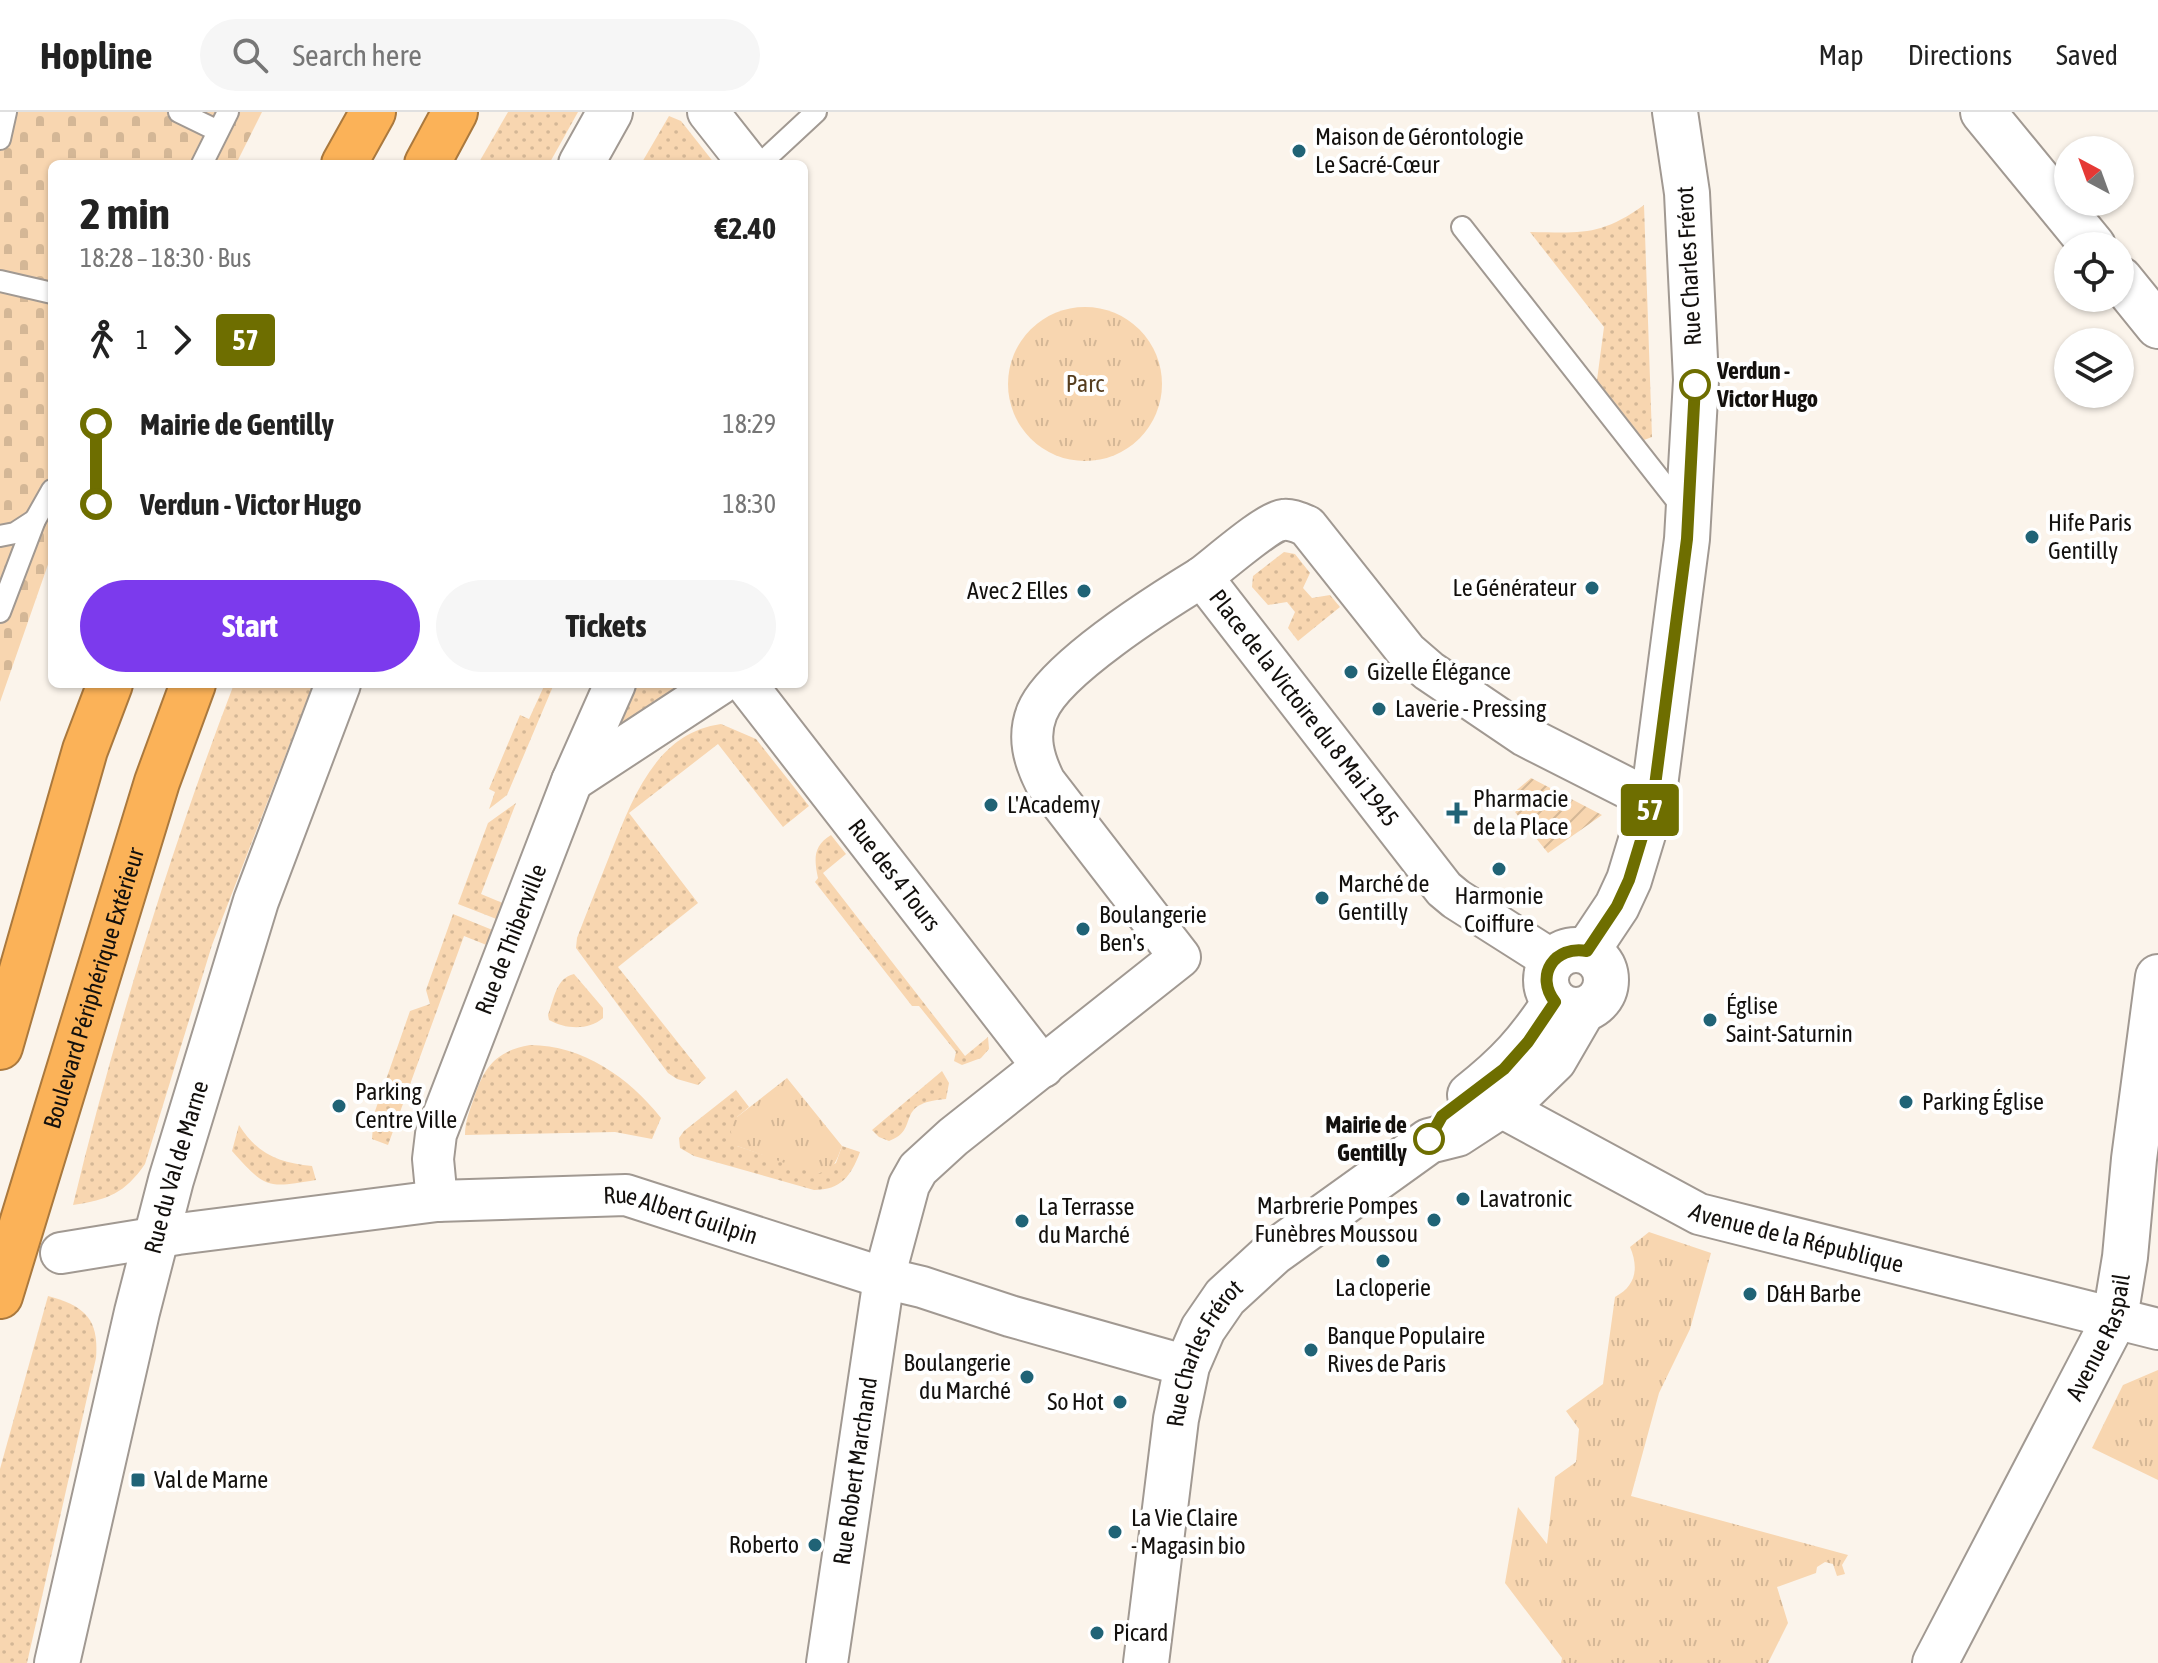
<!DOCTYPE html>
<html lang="en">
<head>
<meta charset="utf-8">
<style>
  :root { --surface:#fff; --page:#f6f6f6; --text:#222; --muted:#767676; --line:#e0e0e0; --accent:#7c3aed }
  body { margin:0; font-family:"Asap Condensed",sans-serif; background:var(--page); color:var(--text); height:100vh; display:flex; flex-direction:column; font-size:30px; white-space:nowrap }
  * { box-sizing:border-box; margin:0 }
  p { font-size:26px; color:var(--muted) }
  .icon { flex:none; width:44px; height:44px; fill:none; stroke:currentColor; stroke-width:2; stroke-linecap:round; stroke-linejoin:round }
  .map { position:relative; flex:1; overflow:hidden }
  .drawer { position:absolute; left:48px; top:48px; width:760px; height:528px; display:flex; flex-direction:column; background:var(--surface); border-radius:12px; box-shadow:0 2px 6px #0004 }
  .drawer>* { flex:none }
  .badge { padding:0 16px; border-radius:6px; font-size:28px; line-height:52px }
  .needle { width:52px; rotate:319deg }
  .tools { position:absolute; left:2054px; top:24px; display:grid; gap:16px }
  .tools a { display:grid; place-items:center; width:80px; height:80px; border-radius:50%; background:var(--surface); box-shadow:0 2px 6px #0004; font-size:40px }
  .map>.badge { position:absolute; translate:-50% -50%; box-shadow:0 0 0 4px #fff }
  .legs { display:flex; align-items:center; gap:12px; height:88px; padding:0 32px; font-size:26px }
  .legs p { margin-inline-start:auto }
  .overview { display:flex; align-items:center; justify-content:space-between; height:136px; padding:0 32px }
  h1 { font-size:44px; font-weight:700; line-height:60px }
  .primary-button { display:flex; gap:16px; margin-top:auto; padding:16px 32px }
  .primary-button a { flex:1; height:92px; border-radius:48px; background:var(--accent); color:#fff; font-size:32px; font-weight:700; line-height:92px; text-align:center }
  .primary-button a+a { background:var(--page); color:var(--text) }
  ul { padding:0 32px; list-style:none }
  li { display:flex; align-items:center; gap:28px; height:80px; font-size:30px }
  li i { display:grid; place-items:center; width:12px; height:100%; margin:0 10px; background:currentColor }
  li i::after { content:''; width:20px; height:20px; margin:-10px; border:6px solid; border-radius:50%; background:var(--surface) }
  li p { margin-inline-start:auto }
  li:first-child i { background:linear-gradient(#0000 50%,currentColor 0) }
  li:last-child i { background:linear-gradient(currentColor 50%,#0000 0) }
  header { display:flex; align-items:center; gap:48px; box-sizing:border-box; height:112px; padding:0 40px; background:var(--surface); border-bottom:2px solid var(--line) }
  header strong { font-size:38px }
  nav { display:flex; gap:44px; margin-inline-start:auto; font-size:28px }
  .search { width:560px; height:72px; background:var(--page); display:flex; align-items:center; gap:20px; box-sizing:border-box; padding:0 28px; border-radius:44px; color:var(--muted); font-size:30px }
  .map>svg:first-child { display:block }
  .grass { fill:url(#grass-dots) }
  .cemetery { fill:url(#cemetery-stones) }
  .park { fill:url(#park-tufts) }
  .garden { fill:url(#garden-furrows) }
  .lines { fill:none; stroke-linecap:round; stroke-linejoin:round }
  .lane-casing { stroke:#a19992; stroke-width:24 }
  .street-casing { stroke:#a19992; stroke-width:44 }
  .secondary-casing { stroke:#a19992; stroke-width:48 }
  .highway-casing { stroke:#aa793e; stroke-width:48 }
  .lane { stroke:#fff; stroke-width:20 }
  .street { stroke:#fff; stroke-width:40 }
  .secondary { stroke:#fff; stroke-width:44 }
  .highway { stroke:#fbb258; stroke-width:44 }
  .line-1-casing { stroke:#fff; stroke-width:18 }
  .line-1 { stroke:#6e6e00; stroke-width:12 }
  .poi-dot { fill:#206376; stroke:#fff; stroke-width:3 }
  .stop-1-dot { fill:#fff; stroke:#6e6e00; stroke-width:4 }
  .labels { text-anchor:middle; stroke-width:8; stroke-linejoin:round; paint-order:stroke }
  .poi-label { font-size:24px; fill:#13100d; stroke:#fff; text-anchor:start }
  .street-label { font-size:24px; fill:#13100d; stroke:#fff }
  .stop-label { font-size:24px; font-weight:bold; fill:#13100d; stroke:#fff; text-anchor:start }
  .park-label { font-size:24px; fill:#553c1d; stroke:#fff }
</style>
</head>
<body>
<header>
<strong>Hopline</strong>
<div class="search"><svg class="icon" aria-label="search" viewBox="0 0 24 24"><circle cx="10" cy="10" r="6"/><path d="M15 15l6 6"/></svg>Search here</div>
<nav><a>Map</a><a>Directions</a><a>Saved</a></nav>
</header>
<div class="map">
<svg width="2158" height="1551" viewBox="0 0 2158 1551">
  <defs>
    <pattern id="grass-dots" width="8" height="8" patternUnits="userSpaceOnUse" patternTransform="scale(2)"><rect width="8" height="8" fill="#f8d6b0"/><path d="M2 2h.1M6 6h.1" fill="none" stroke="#d4b796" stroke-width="1.8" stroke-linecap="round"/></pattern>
    <pattern id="cemetery-stones" width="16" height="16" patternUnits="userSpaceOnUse" patternTransform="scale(2)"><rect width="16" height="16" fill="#f8d6b0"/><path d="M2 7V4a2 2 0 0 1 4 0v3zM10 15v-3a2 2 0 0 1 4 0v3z" fill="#d4b796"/></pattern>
    <pattern id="park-tufts" width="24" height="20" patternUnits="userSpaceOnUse" patternTransform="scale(2)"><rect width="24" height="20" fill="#f8d6b0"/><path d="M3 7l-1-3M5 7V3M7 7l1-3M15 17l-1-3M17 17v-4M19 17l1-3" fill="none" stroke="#d4b796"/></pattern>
    <pattern id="garden-furrows" width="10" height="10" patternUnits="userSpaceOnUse" patternTransform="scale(2)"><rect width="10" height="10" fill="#f8d6b0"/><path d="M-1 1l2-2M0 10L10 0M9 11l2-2" fill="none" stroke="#d4b796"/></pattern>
  </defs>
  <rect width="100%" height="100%" fill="#fbf4eb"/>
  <g class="grass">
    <polygon points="508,0 578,0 549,52 478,52"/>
    <polygon points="669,4 681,9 715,52 641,52"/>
    <path d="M1644,93L1652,325L1644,328L1597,268L1604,215L1530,120C1581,121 1601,124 1644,93Z"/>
    <polygon points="1284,440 1295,442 1310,461 1303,476 1312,486 1330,483 1340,495 1298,529 1288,516 1295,500 1287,490 1268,493 1252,475 1253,464"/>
    <path d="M234,572H313L212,833L145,1052C125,1081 108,1088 73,1093C115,919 170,739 234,572Z"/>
    <polygon points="545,572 554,572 507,683 489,697 495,680 489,677 520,603 529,607"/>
    <polygon points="635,572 696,572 619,621 618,611"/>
    <path d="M721,612L756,627L809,694L783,715L718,632L629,701L698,791L618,855L706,966L698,973L677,967L668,961L576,836L577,826C588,797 600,768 611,740C633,686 656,621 721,612Z"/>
    <polygon points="516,691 481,782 505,792 499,808 458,792 488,711"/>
    <path d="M831,723L846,742L823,761L965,944L988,925L989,937L981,946L962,953L954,949L956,940L919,894H912L815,770L818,766C814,747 813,734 831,723Z"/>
    <polygon points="453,802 495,819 489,834 464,824 388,1033 372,1027 374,1002 410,899 430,892 426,878"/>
    <path d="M574,862L603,896V906C588,919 565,917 549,908L548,903C554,887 556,866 574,862Z"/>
    <path d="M530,933C582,933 630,966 661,1006L652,1027L615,1020L465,1023C465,1009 470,998 474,986C484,955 496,939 530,933Z"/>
    <path d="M942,959L949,971L946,987C892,991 922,1017 889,1029L879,1025L872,1018Z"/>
    <path d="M736,978L749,995L737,1005V1034L819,1061L836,1051L842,1034L860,1040C851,1064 841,1078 814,1078L694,1044L680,1036L679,1026L684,1019Z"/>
    <path d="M239,1013C257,1042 279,1051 312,1054L316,1068C267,1076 266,1077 232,1039Z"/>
    <path d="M48,1184C85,1194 99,1207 96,1246L27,1551H0V1357Z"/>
  </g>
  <polygon class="cemetery" points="0,0 262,0 236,52 52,52 52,441 0,590"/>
  <g class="park">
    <circle cx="1085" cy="272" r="77"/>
    <path d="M787,966L842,1034C836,1050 833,1062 813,1061L737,1034C729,1025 729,1014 737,1005Z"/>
    <path d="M1649,1120L1711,1141L1690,1217L1659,1281L1631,1384L1848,1443L1842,1453L1845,1462L1837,1464L1833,1452L1825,1450L1817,1455L1816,1461L1777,1475L1788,1511L1768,1551H1561L1562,1546L1505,1471L1518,1395L1547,1432L1555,1365L1576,1350L1579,1317L1566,1299L1603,1272L1615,1185C1636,1174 1639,1156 1630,1135Z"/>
    <polygon points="2158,1258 2158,1368 2092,1336 2123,1273"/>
  </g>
  <polygon class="garden" points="1531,666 1602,703 1548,741 1515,700 1521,695 1512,682"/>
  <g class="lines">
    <defs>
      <g id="lane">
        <polyline points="179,0 218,19"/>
        <polyline points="0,27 6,0"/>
        <polyline points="202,52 228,0"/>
        <polyline points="760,52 816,0"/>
        <polyline points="1462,115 1684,398"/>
        <polyline points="0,169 52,181"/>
        <polyline points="0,424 15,421 35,408"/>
        <polyline points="0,500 35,408 52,378"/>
      </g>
      <g id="street">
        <polyline points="708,0 749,52"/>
        <path d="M1202,465C1217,454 1268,409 1283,408C1292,407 1299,411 1307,414L1407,540L1429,559L1525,624L1653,689"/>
        <path id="s1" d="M746,572L1043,955"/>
        <polyline points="572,669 720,572"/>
        <path id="s2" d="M1499,994L1699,1102L2158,1217"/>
        <path id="s3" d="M437,1089L433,1047L436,1022L572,669L615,572"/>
        <path id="s4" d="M61,1141L178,1122L437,1089L626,1083L884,1166L922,1175L1010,1204L1187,1254"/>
        <path id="s5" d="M827,1551L884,1166L909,1073L918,1057L953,1025L1180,845L1045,670C1034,648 1027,625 1037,600C1054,557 1161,490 1202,465L1444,777L1456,787L1552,848"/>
      </g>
      <g id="secondary">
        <polyline points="1983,0 2093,134"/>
        <polyline points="581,52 610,0"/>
        <polyline points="2120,167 2158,214"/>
        <circle cx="1576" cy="868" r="30"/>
        <polyline points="1587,839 1617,794 1629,768 1653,689 1687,427 1696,268 1687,81 1675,0"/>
        <path d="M1470,983C1508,953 1528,931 1555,890"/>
        <path id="s6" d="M57,1551L137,1200L171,1068L256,789L338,572"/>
        <path id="s7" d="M1146,1551L1176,1307L1187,1254L1203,1217L1225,1185L1273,1141L1429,1029L1457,1022L1520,981L1554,948L1583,898"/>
        <path id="s8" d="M1935,1551L2115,1206L2125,1145L2134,1047L2158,865"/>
      </g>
      <g id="highway">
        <polyline points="344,52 373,0"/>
        <polyline points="427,52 455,0"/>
        <polyline points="0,935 85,638 110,572"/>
        <path id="s9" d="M0,1184L157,670L193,572"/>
      </g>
    </defs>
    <use href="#lane" class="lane-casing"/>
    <use href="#street" class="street-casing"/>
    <use href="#secondary" class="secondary-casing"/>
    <use href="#highway" class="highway-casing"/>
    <use href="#lane" class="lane"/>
    <use href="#street" class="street"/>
    <use href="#secondary" class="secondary"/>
    <use href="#highway" class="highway"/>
  </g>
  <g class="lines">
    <defs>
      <path id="line-1" d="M1429,1027L1442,1004L1504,957L1528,930L1555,890C1534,863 1555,833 1587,839L1617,794L1629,768L1653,689L1687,427L1695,273"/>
    </defs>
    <use href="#line-1" class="line-1-casing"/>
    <use href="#line-1" class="line-1"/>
  </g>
  <g class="poi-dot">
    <circle cx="1299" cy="39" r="8"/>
    <circle cx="2032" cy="425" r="8"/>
    <circle cx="1592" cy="476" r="8"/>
    <circle cx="1084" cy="479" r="8"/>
    <circle cx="1351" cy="560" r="8"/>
    <circle cx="1379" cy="597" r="8"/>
    <circle cx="991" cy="693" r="8"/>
    <path d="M1453 689h8v8h8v8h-8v8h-8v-8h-8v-8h8z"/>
    <circle cx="1499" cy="757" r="8"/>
    <circle cx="1322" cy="786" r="8"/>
    <circle cx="1083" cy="817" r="8"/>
    <circle cx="1710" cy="908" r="8"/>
    <circle cx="1906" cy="990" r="8"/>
    <circle cx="339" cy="994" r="8"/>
    <circle cx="1463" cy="1087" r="8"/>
    <circle cx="1434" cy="1108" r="8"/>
    <circle cx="1022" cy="1109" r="8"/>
    <circle cx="1383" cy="1149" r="8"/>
    <circle cx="1750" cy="1182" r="8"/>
    <circle cx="1311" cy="1238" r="8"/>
    <circle cx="1027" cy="1265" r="8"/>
    <circle cx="1120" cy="1290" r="8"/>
    <rect x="130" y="1360" width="16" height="16" rx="4"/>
    <circle cx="1115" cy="1420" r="8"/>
    <circle cx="815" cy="1433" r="8"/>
    <circle cx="1097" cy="1521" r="8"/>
  </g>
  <g class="stop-1-dot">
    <circle cx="1695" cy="273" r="14"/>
    <circle cx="1429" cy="1027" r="14"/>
  </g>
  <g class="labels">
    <g class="poi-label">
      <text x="1315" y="33">Maison de Gérontologie<tspan x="1315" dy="28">Le Sacré-Cœur</tspan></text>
      <text x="2048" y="419">Hife Paris<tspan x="2048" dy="28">Gentilly</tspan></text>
      <text x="1576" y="484" text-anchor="end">Le Générateur</text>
      <text x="1068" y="487" text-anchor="end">Avec 2 Elles</text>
      <text x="1367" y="568">Gizelle Élégance</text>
      <text x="1395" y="605">Laverie - Pressing</text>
      <text x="1473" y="695">Pharmacie<tspan x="1473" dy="28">de la Place</tspan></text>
      <text x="1007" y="701">L'Academy</text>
      <text x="1338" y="780">Marché de<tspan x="1338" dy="28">Gentilly</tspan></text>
      <text x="1499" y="792" text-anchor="middle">Harmonie<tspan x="1499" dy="28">Coiffure</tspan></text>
      <text x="1099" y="811">Boulangerie<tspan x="1099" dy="28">Ben's</tspan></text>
      <text x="1726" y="902">Église<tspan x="1726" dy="28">Saint-Saturnin</tspan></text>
      <text x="355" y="988">Parking<tspan x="355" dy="28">Centre Ville</tspan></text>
      <text x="1922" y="998">Parking Église</text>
      <text x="1479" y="1095">Lavatronic</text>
      <text x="1418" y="1102" text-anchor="end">Marbrerie Pompes<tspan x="1418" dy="28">Funèbres Moussou</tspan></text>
      <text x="1038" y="1103">La Terrasse<tspan x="1038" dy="28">du Marché</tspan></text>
      <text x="1383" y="1184" text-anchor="middle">La cloperie</text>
      <text x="1766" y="1190">D&amp;H Barbe</text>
      <text x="1327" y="1232">Banque Populaire<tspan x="1327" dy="28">Rives de Paris</tspan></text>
      <text x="1011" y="1259" text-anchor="end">Boulangerie<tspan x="1011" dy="28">du Marché</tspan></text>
      <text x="1104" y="1298" text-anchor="end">So Hot</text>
      <text x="154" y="1376">Val de Marne</text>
      <text x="1131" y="1414">La Vie Claire<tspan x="1131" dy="28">- Magasin bio</tspan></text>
      <text x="799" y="1441" text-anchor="end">Roberto</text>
      <text x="1113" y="1529">Picard</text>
    </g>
    <g class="street-label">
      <text transform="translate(1689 154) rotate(-93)" y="8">Rue Charles Frérot</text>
      <text dy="8" stroke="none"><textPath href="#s5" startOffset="1516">Place de la Victoire du 8 Mai 1945</textPath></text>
      <text dy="8" stroke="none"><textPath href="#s1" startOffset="242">Rue des 4 Tours</textPath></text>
      <text dy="8" stroke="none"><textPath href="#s3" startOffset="276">Rue de Thiberville</textPath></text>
      <text dy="8" stroke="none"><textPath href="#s9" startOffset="322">Boulevard Périphérique Extérieur</textPath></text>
      <text dy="8" stroke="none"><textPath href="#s6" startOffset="510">Rue du Val de Marne</textPath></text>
      <text dy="8" stroke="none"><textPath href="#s4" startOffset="626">Rue Albert Guilpin</textPath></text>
      <text dy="8" stroke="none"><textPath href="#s2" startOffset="328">Avenue de la République</textPath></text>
      <text dy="8" stroke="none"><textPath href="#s8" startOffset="366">Avenue Raspail</textPath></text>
      <text dy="8" stroke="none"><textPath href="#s7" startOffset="318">Rue Charles Frérot</textPath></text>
      <text dy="8" stroke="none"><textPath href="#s5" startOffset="194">Rue Robert Marchand</textPath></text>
    </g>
    <g class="stop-label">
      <text x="1717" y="267">Verdun -<tspan x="1717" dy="28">Victor Hugo</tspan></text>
      <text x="1407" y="1021" text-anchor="end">Mairie de<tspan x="1407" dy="28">Gentilly</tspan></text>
    </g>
    <g class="park-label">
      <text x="1085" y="280">Parc</text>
    </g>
  </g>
</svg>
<div class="tools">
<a><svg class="needle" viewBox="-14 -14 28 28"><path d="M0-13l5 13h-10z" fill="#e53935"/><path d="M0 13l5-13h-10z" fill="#767676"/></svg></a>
<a><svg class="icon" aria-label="locate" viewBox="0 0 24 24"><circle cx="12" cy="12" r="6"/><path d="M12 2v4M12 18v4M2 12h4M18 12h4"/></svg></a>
<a><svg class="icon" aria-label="layers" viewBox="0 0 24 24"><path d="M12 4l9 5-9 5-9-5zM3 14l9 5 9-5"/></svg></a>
</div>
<b class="badge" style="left:1650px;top:698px;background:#6e6e00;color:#fff">57</b>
<section class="drawer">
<div class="overview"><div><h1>2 min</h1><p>18:28 – 18:30 · Bus</p></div><b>€2.40</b></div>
<div class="legs"><svg class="icon" aria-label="walk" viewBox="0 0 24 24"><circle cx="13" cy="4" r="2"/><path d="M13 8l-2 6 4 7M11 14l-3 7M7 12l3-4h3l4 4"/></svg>1<svg class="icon" aria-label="forward" viewBox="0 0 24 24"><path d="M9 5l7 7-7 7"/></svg><b class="badge" style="background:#6e6e00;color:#fff">57</b></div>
<ul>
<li><i style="color:#6e6e00"></i><b>Mairie de Gentilly</b><p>18:29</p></li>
<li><i style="color:#6e6e00"></i><b>Verdun - Victor Hugo</b><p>18:30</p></li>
</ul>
<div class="primary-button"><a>Start</a><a>Tickets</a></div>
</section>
</div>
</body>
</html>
